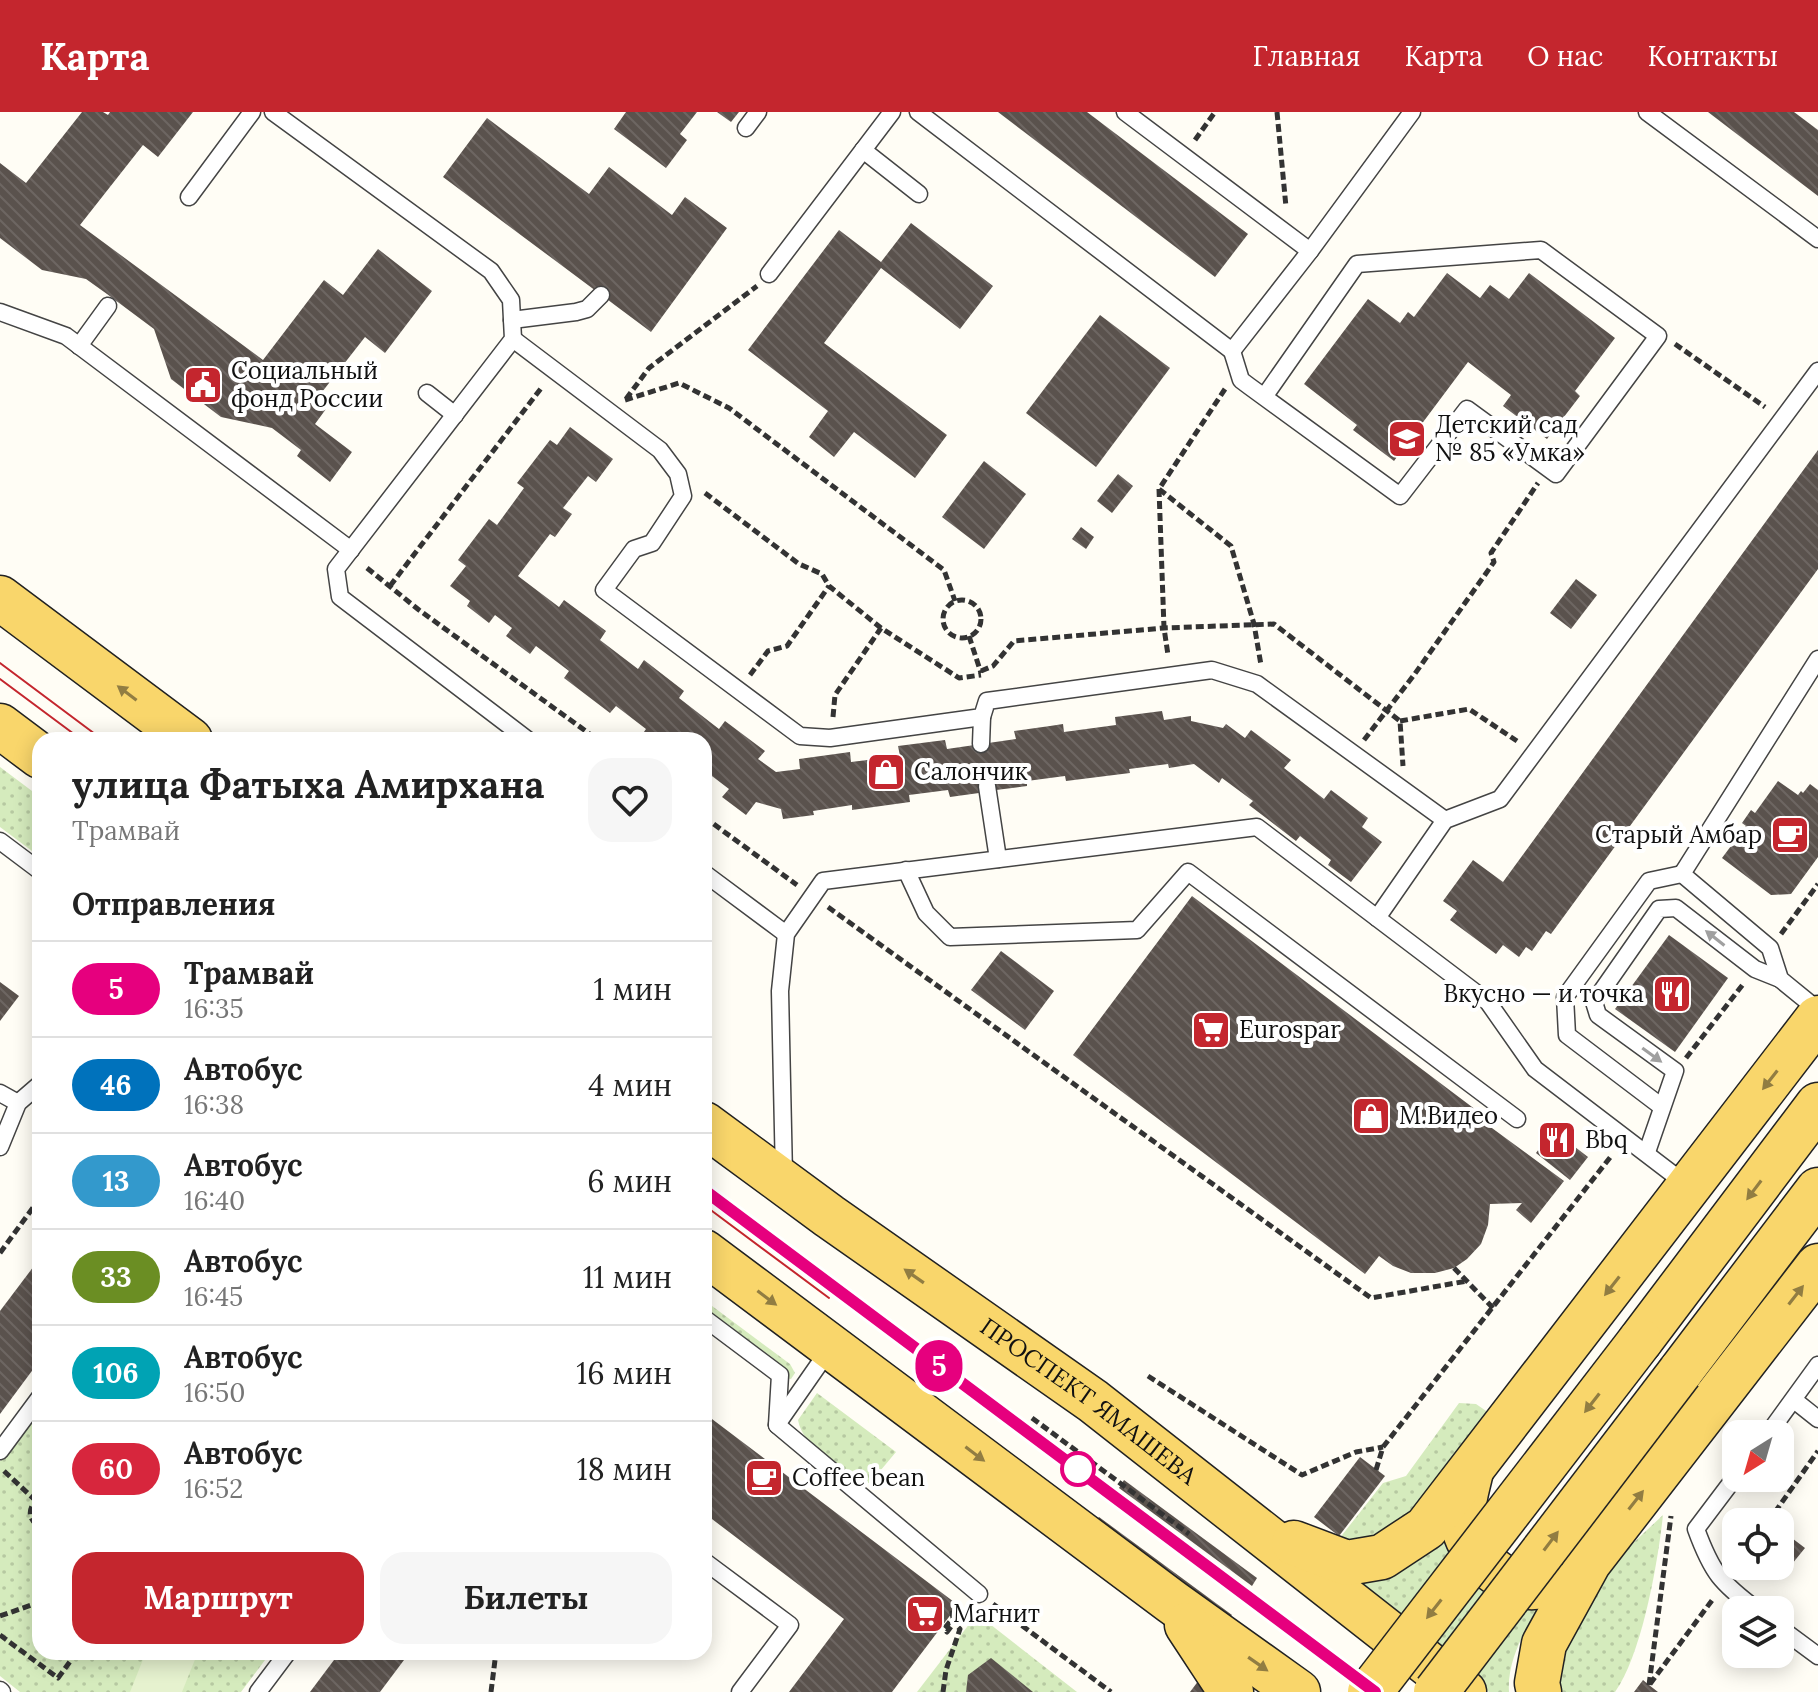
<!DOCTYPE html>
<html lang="ru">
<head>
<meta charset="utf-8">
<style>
  :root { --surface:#fff; --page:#f6f6f6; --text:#222; --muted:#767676; --line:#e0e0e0; --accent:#c4262e }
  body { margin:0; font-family:Lora,serif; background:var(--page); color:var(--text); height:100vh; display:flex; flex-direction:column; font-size:30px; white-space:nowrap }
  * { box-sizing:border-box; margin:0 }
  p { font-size:26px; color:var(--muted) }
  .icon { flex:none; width:44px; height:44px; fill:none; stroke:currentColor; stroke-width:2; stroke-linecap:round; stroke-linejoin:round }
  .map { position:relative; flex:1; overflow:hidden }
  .panel { position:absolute; left:32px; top:620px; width:680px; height:928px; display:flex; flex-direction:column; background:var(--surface); border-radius:24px; box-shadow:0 4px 20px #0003 }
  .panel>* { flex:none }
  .badge { padding:0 16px; border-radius:26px; font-size:28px; line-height:52px }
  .needle { width:52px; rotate:217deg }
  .buttons { position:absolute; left:1722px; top:1308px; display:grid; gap:16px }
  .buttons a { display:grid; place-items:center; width:72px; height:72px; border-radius:16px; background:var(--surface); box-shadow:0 4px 20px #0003; font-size:40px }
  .map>.badge { position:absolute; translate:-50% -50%; box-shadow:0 0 0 4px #fff }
  h2 { padding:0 40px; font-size:30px; line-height:72px }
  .round { display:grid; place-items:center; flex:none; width:84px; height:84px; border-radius:24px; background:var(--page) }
  .headline { display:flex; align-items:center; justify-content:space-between; height:136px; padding:0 40px }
  h1 { font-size:38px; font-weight:800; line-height:60px }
  .button { display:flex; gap:16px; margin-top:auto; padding:16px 40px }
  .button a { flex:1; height:92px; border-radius:24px; background:var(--accent); color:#fff; font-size:32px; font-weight:800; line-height:92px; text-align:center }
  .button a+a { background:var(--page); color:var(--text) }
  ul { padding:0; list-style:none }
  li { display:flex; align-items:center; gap:24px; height:96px; padding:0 40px; border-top:2px solid var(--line) }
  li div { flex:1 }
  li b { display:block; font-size:30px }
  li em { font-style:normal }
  li .badge { min-width:88px; font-weight:700; text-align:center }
  header { display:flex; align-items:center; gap:48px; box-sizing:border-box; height:112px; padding:0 40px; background:var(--accent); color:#fff }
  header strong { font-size:38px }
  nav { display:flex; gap:44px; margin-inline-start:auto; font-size:28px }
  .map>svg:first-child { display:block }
  .grass { fill:url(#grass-dots) }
  .pitch { fill:#e6f2cf }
  .building { fill:url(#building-back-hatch) }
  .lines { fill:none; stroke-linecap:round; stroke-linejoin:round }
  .service-casing { stroke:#444; stroke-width:19 }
  .primary-casing { stroke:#222; stroke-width:47 }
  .path { stroke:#333; stroke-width:5; stroke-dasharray:8 4; stroke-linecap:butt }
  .service { stroke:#fff; stroke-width:16 }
  .primary { stroke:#f9d66b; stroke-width:44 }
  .tram { stroke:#c4262e; stroke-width:2 }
  .primary-bridge-casing { stroke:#222; stroke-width:47; stroke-linecap:butt }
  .primary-bridge { stroke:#f9d66b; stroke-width:44 }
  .oneway { fill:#917d42 }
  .oneway2 { fill:#a0a0a0 }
  .line-casing { stroke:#fff; stroke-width:18 }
  .line { stroke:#e6007e; stroke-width:12 }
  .stop-dot { fill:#fff; stroke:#e6007e; stroke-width:4 }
  .labels { text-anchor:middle; stroke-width:8; stroke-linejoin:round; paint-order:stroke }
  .poi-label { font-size:24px; fill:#111; stroke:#fff; text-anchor:start }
  .street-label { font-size:24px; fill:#111; stroke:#fff }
</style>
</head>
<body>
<header>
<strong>Карта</strong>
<nav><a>Главная</a><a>Карта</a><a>О нас</a><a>Контакты</a></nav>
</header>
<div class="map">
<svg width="1818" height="1580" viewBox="0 0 1818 1580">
  <defs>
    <pattern id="grass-dots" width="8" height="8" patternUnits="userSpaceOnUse" patternTransform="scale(2)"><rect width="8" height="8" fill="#d5ebbd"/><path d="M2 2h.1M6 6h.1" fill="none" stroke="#b6c8a1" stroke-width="1.8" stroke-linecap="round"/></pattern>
    <pattern id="building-back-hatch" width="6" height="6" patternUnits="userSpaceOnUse" patternTransform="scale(2)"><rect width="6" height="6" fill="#5a524d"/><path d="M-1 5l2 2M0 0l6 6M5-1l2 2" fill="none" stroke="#6d6662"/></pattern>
  </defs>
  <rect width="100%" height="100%" fill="#fffdf5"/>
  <g class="grass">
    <polygon points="0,655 40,685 40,745 0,715"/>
    <polygon points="704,1188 790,1252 795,1261 791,1267 786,1266 704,1205"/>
    <path d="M817,1281L896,1340L870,1371H862C840,1354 803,1336 798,1308Z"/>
    <polygon points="1459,1291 1476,1292 1492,1303 1416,1406 1358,1432 1339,1427 1383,1371 1406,1364"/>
    <polygon points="40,1296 40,1540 271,1540 241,1580 20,1580 0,1564 0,1349"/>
    <path d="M1663,1403C1658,1450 1642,1542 1615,1580H1553L1551,1551L1614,1449Z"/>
    <path d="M1452,1410L1539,1494C1524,1520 1507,1549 1509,1580H1489L1347,1469Z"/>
    <polygon points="977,1502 1077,1580 917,1580"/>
  </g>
  <polygon class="pitch" points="146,1540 198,1540 182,1580 130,1580"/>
  <g class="building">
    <polygon points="82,0 103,0 108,3 110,0 193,0 158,45 143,33 80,113 263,248 324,168 343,183 378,137 432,179 385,241 365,225 315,289 326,297 315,312 352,340 330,370 297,344 301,338 272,316 221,305 171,267 154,217 107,182 86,167 42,158 0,126 0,51 26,71"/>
    <polygon points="626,0 697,0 680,22 687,28 666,56 614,17"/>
    <polygon points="717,0 739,0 731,10"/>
    <polygon points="998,0 1087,0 1248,122 1215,165"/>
    <polygon points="1708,0 1794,0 1818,18 1818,84"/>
    <polygon points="487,6 589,82 609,55 672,103 685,85 727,116 651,220 443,65"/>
    <polygon points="911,111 993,174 960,217 881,156 824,231 947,323 915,366 854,320 834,345 809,325 828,299 748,238 839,118 881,150"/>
    <polygon points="1447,161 1480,186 1490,173 1509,187 1529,161 1615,226 1575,279 1580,284 1547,327 1503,294 1511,283 1468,250 1394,349 1353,318 1357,313 1304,272 1368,187 1400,211 1408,200 1414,205"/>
    <polygon points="1100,203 1170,256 1096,355 1026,301"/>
    <polygon points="570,315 613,347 596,370 588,364 563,396 572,402 555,425 550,422 518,464 559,495 564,488 606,519 600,528 638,557 644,548 684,579 679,586 719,617 725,609 765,639 758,647 776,660 800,657 799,647 850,640 851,650 900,644 898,634 945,628 947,637 1016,627 1014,619 1050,614 1063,612 1064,620 1116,613 1115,605 1162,599 1164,608 1191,604 1191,609 1223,616 1226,612 1245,626 1251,618 1291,648 1284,656 1324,687 1331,678 1368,706 1362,715 1382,730 1351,770 1328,753 1331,748 1300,724 1296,729 1249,693 1253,689 1222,666 1219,671 1194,652 1169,656 1168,652 1129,657 1130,661 1066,669 1065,664 1027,669 1027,674 996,678 996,673 979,675 979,681 950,685 948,678 909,683 910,690 852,698 852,693 813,699 814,703 783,707 781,697 756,690 746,703 722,685 729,677 704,658 704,628 646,628 641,624 646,617 616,594 610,601 564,566 569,559 536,534 530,542 506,524 512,516 495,503 489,511 467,494 470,489 450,474 466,454 458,448 489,407 497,413 524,376 517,371 550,328 557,333"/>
    <polygon points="1818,338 1818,457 1551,822 1546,819 1532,839 1526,835 1519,845 1503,833 1496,842 1450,808 1457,799 1443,789 1473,748 1503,770"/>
    <polygon points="984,349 1026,382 984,437 942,405"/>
    <polygon points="1118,362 1133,374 1112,401 1097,389"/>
    <polygon points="1081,415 1094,425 1086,437 1072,427"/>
    <polygon points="1576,467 1597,483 1571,517 1550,501"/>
    <polygon points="1778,669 1798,683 1801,679 1803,681 1810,672 1818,678 1818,745 1791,782 1771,783 1722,746 1746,714 1742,711 1751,698 1755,701"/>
    <polygon points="1192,784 1484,1004 1481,1008 1564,1069 1531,1111 1516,1098 1522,1091 1490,1092 1488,1113 1481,1132 1467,1147 1454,1156 1435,1161 1411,1161 1393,1154 1379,1144 1365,1162 1073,943"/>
    <polygon points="1669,823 1728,866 1675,940 1615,897"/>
    <polygon points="1001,839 1054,879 1025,918 971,878"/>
    <polygon points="0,870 19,884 0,909"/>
    <polygon points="1553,1018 1588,1045 1570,1068 1536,1041"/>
    <polygon points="40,1146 40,1248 0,1302 0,1199"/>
    <polygon points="704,1301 958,1493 892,1580 789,1580 844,1507 704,1401"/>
    <polygon points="1360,1345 1385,1364 1339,1424 1314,1405"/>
    <polygon points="1124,1368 1257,1466 1252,1474 1119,1376"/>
    <polygon points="1099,1405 1232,1503 1226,1510 1093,1412"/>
    <polygon points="1780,1417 1805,1436 1779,1468 1762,1454 1780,1454"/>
    <polygon points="340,1540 410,1540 380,1580 310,1580"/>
    <polygon points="991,1546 1033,1580 966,1580 968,1563"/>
    <polygon points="1199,1568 1214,1580 1190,1580"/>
    <polygon points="1643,1568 1649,1573 1658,1580 1634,1580"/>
  </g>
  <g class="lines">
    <defs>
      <g id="service">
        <polyline points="273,0 491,159 511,188 513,227 336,457 340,485 528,628"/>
        <polyline points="918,0 1232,239 1310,139 1125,0"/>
        <polyline points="1647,0 1818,127"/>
        <polyline points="746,16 758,0"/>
        <polyline points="863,38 919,82"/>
        <polyline points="189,85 252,0"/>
        <polyline points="1310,139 1412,0"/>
        <polyline points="769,162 892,0"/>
        <polyline points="0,200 66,224 351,438"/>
        <polyline points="512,208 576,200 587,197 601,183"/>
        <polyline points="513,227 660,338 678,362 683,384 652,431 634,437 604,478 800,624 830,626 982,605 987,589 1212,558 1257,572 1445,708"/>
        <polyline points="79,234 108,194"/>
        <polyline points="1232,239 1241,268 1249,274 1400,384 1467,297 1556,362 1658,224 1541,138 1357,152 1264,285"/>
        <polyline points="427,281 455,303"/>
        <polyline points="1818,547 1682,762 1770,836 1780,867 1818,898"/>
        <polyline points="981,632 982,605"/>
        <polyline points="987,674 998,747"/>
        <polyline points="0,729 40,759"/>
        <polyline points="906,758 926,801 950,825 1137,818 1188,760 1517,1007"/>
        <polyline points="704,761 786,822"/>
        <polyline points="1377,806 1445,708 1500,687 1818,259"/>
        <polyline points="0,981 18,991"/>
        <polyline points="1662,995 1567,923 1565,885 1649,769 1682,762"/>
        <polyline points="0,1035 18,991 40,972"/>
        <polyline points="1647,1040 1675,959 1598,903 1594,890 1659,797 1676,796 1755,857 1780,867"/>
        <polyline points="784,1064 780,879 786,822 823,769 1257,715 1488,890 1535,957 1687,1073"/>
        <polyline points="704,1206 780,1263 777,1313"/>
        <polyline points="1794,1288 1818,1307"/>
        <polyline points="778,1311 831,1235"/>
        <polyline points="777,1313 979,1482"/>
        <polyline points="1768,1322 1818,1253"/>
        <polyline points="0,1339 40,1285"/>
        <path d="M1736,1364L1696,1417C1712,1461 1721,1471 1757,1498"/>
        <polyline points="704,1449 790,1513 740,1580"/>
        <polyline points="1780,1516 1818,1544"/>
        <polyline points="0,1578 2,1580"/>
        <polyline points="258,1580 288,1540"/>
      </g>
      <g id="primary">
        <polyline points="0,486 190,628"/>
        <polyline points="0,614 40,644"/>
        <path id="s1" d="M704,1012L829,1104L1093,1289L1464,1580"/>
        <polyline points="704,1140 1172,1490 1298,1580"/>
        <polyline points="1640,1229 1818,993"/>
        <polyline points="1680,1260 1818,1078"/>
        <path d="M1471,1359C1468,1373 1463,1388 1463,1402C1461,1437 1496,1468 1529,1475C1536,1476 1546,1473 1553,1473"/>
        <polyline points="1294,1431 1347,1451 1382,1445 1426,1416 1818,906"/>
        <polyline points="1187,1513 1231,1580"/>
        <polyline points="1539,1580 1537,1571 1544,1532 1589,1450 1818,1154"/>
      </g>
    </defs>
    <use href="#service" class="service-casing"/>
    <use href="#primary" class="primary-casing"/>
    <g class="path">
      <polyline points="1277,0 1286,95"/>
      <polyline points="1195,28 1215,0"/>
      <polyline points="1675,232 1765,295"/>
      <polyline points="1225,277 1159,377 1231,434 1254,512 1261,553"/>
      <polyline points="626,287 649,256 757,174"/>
      <polyline points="625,288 679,271 729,296 944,458 955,489"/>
      <polyline points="1159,377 1164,516 1168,543"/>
      <polyline points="705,381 799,452 822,462 829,474 881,516 959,566 981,563"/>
      <polyline points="367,456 419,498 598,628"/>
      <polyline points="390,474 542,275"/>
      <circle cx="962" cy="507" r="19"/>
      <polyline points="969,524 981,561"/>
      <polyline points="981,559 993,554 1014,529 1164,516 1274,512 1400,609 1403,654"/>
      <polyline points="750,563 768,539 787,534 829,474"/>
      <polyline points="833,605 835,583 881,516"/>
      <polyline points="1400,609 1469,597 1517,629"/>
      <polyline points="1364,628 1414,563 1494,450 1491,441 1538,371"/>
      <polyline points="704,705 797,773"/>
      <polyline points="828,795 1371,1186 1467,1169"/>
      <polyline points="1781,822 1818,772"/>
      <polyline points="1686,946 1744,871"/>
      <polyline points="0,1141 40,1086"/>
      <polyline points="1454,1156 1493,1196"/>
      <polyline points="1148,1264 1302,1363 1356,1340 1383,1335"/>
      <polyline points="1032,1306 1189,1422"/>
      <polyline points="1376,1358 1383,1335 1612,1043"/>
      <polyline points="4,1359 35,1388"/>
      <path d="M40,1386C28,1393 26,1408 40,1414"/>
      <polyline points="1768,1410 1818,1339"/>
      <polyline points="993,1492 1111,1580"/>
      <polyline points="0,1504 40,1490"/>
      <polyline points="959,1510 956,1508 947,1520 944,1517 953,1506 952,1501 960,1507"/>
      <polyline points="0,1523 58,1566 77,1540"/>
      <polyline points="1650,1572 1713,1487"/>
      <polyline points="1649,1573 1671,1404"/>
      <polyline points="491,1580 496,1540"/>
      <polyline points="943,1580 946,1558 960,1517 956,1513"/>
    </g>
    <use href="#service" class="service"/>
    <use href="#primary" class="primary"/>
    <g class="tram">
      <polyline points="0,551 103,628"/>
      <polyline points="0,567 82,628"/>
      <polyline points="704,1078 1375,1580"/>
      <polyline points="704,1093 829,1186"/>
    </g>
    <defs>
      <g id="primary-bridge">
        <polyline points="1370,1580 1640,1229"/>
        <polyline points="1436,1580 1680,1260"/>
      </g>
    </defs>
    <use href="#primary-bridge" class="primary-bridge-casing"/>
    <use href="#primary-bridge" class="primary-bridge"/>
  </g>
  <defs><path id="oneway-solid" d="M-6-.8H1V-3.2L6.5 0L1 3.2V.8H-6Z" transform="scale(2)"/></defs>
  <g class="oneway">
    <use href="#oneway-solid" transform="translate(127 581) rotate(-143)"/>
    <use href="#oneway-solid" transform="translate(1770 968) rotate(128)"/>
    <use href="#oneway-solid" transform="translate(1754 1078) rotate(127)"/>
    <use href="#oneway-solid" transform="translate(914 1164) rotate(-145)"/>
    <use href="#oneway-solid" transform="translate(1612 1174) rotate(128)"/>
    <use href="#oneway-solid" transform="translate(1796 1183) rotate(-52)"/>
    <use href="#oneway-solid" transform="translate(767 1186) rotate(37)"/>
    <use href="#oneway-solid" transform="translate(1592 1291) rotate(128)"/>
    <use href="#oneway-solid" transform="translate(975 1342) rotate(37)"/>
    <use href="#oneway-solid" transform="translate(1636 1388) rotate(-52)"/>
    <use href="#oneway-solid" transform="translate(1551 1429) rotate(-53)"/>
    <use href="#oneway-solid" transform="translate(1434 1497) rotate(128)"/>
    <use href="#oneway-solid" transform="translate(1258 1552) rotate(35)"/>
  </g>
  <g class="oneway2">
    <use href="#oneway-solid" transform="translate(1715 826) rotate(-142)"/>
    <use href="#oneway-solid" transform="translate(1652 943) rotate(36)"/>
  </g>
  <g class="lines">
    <defs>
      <polyline id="line" points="704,1078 1375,1580"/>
    </defs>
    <use href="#line" class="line-casing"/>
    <use href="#line" class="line"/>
  </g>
  <defs>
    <symbol id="civic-square" viewBox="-11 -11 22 22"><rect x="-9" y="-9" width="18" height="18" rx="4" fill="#c4262e" stroke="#fff"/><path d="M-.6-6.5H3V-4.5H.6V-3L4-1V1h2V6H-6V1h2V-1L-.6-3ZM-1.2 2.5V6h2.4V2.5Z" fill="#fff"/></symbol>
    <symbol id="school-square" viewBox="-11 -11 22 22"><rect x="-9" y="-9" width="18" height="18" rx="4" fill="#c4262e" stroke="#fff"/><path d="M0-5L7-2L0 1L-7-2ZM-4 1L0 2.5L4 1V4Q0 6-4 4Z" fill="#fff"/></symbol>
    <symbol id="shop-square" viewBox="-11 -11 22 22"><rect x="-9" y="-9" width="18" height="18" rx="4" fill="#c4262e" stroke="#fff"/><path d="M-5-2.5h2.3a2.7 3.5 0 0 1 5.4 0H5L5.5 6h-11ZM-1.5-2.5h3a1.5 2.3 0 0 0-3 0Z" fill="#fff"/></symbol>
    <symbol id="cafe-square" viewBox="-11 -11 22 22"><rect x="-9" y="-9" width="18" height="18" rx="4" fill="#c4262e" stroke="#fff"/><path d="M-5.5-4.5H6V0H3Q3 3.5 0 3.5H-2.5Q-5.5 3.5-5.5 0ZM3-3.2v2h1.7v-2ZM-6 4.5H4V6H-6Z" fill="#fff"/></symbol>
    <symbol id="restaurant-square" viewBox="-11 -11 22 22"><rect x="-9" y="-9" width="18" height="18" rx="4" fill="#c4262e" stroke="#fff"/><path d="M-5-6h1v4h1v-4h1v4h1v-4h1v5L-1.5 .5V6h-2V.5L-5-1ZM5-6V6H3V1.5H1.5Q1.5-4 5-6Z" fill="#fff"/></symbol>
    <symbol id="supermarket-square" viewBox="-11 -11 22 22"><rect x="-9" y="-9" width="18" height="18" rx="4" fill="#c4262e" stroke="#fff"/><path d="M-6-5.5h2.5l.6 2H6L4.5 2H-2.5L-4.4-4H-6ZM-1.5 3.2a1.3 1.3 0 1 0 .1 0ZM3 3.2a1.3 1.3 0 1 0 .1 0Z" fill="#fff"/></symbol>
  </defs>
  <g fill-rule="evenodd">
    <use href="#civic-square" x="181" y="251" width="44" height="44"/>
    <use href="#school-square" x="1385" y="305" width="44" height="44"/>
    <use href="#shop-square" x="864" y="638" width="44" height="44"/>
    <use href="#cafe-square" x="1768" y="701" width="44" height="44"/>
    <use href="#restaurant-square" x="1650" y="860" width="44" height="44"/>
    <use href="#supermarket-square" x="1189" y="896" width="44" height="44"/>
    <use href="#shop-square" x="1349" y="982" width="44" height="44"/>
    <use href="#restaurant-square" x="1535" y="1006" width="44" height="44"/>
    <use href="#cafe-square" x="742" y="1344" width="44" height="44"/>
    <use href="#supermarket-square" x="903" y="1480" width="44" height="44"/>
  </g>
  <circle class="stop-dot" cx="1078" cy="1357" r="16"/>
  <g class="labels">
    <g class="poi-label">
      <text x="231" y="267">Социальный<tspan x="231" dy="28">фонд России</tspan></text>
      <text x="1435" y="321">Детский сад<tspan x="1435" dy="28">№ 85 «Умка»</tspan></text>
      <text x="914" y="668">Салончик</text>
      <text x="1762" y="731" text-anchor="end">Старый Амбар</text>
      <text x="1644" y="890" text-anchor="end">Вкусно — и точка</text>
      <text x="1239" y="926">Eurospar</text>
      <text x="1399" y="1012">М.Видео</text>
      <text x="1585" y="1036">Bbq</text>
      <text x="792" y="1374">Coffee bean</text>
      <text x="953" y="1510">Магнит</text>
    </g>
    <g class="street-label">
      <text dy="8" stroke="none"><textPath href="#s1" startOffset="474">ПРОСПЕКТ ЯМАШЕВА</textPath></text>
    </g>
  </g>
</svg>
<div class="buttons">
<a><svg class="needle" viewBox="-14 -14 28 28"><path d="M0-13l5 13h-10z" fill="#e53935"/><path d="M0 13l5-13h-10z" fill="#767676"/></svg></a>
<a><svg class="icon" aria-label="locate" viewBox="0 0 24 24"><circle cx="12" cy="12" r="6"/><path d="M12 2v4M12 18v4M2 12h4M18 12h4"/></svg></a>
<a><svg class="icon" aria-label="layers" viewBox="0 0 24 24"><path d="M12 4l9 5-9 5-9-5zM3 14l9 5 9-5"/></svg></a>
</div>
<b class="badge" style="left:939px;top:1254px;background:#e6007e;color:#fff">5</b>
<section class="panel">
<div class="headline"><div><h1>улица Фатыха Амирхана</h1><p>Трамвай</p></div><a class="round"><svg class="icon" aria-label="heart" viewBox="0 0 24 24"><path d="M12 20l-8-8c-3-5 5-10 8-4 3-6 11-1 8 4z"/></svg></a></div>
<h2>Отправления</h2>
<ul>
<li><span class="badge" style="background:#e6007e;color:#fff">5</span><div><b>Трамвай</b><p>16:35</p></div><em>1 мин</em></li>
<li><span class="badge" style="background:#0072bc;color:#fff">46</span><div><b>Автобус</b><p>16:38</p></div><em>4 мин</em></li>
<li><span class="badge" style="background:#39c;color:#fff">13</span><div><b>Автобус</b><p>16:40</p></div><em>6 мин</em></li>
<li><span class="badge" style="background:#6b8e23;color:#fff">33</span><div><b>Автобус</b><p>16:45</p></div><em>11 мин</em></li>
<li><span class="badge" style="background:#00a3b4;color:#fff">106</span><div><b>Автобус</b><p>16:50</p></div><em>16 мин</em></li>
<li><span class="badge" style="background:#d7263d;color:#fff">60</span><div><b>Автобус</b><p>16:52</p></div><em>18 мин</em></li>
</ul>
<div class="button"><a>Маршрут</a><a>Билеты</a></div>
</section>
</div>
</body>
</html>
